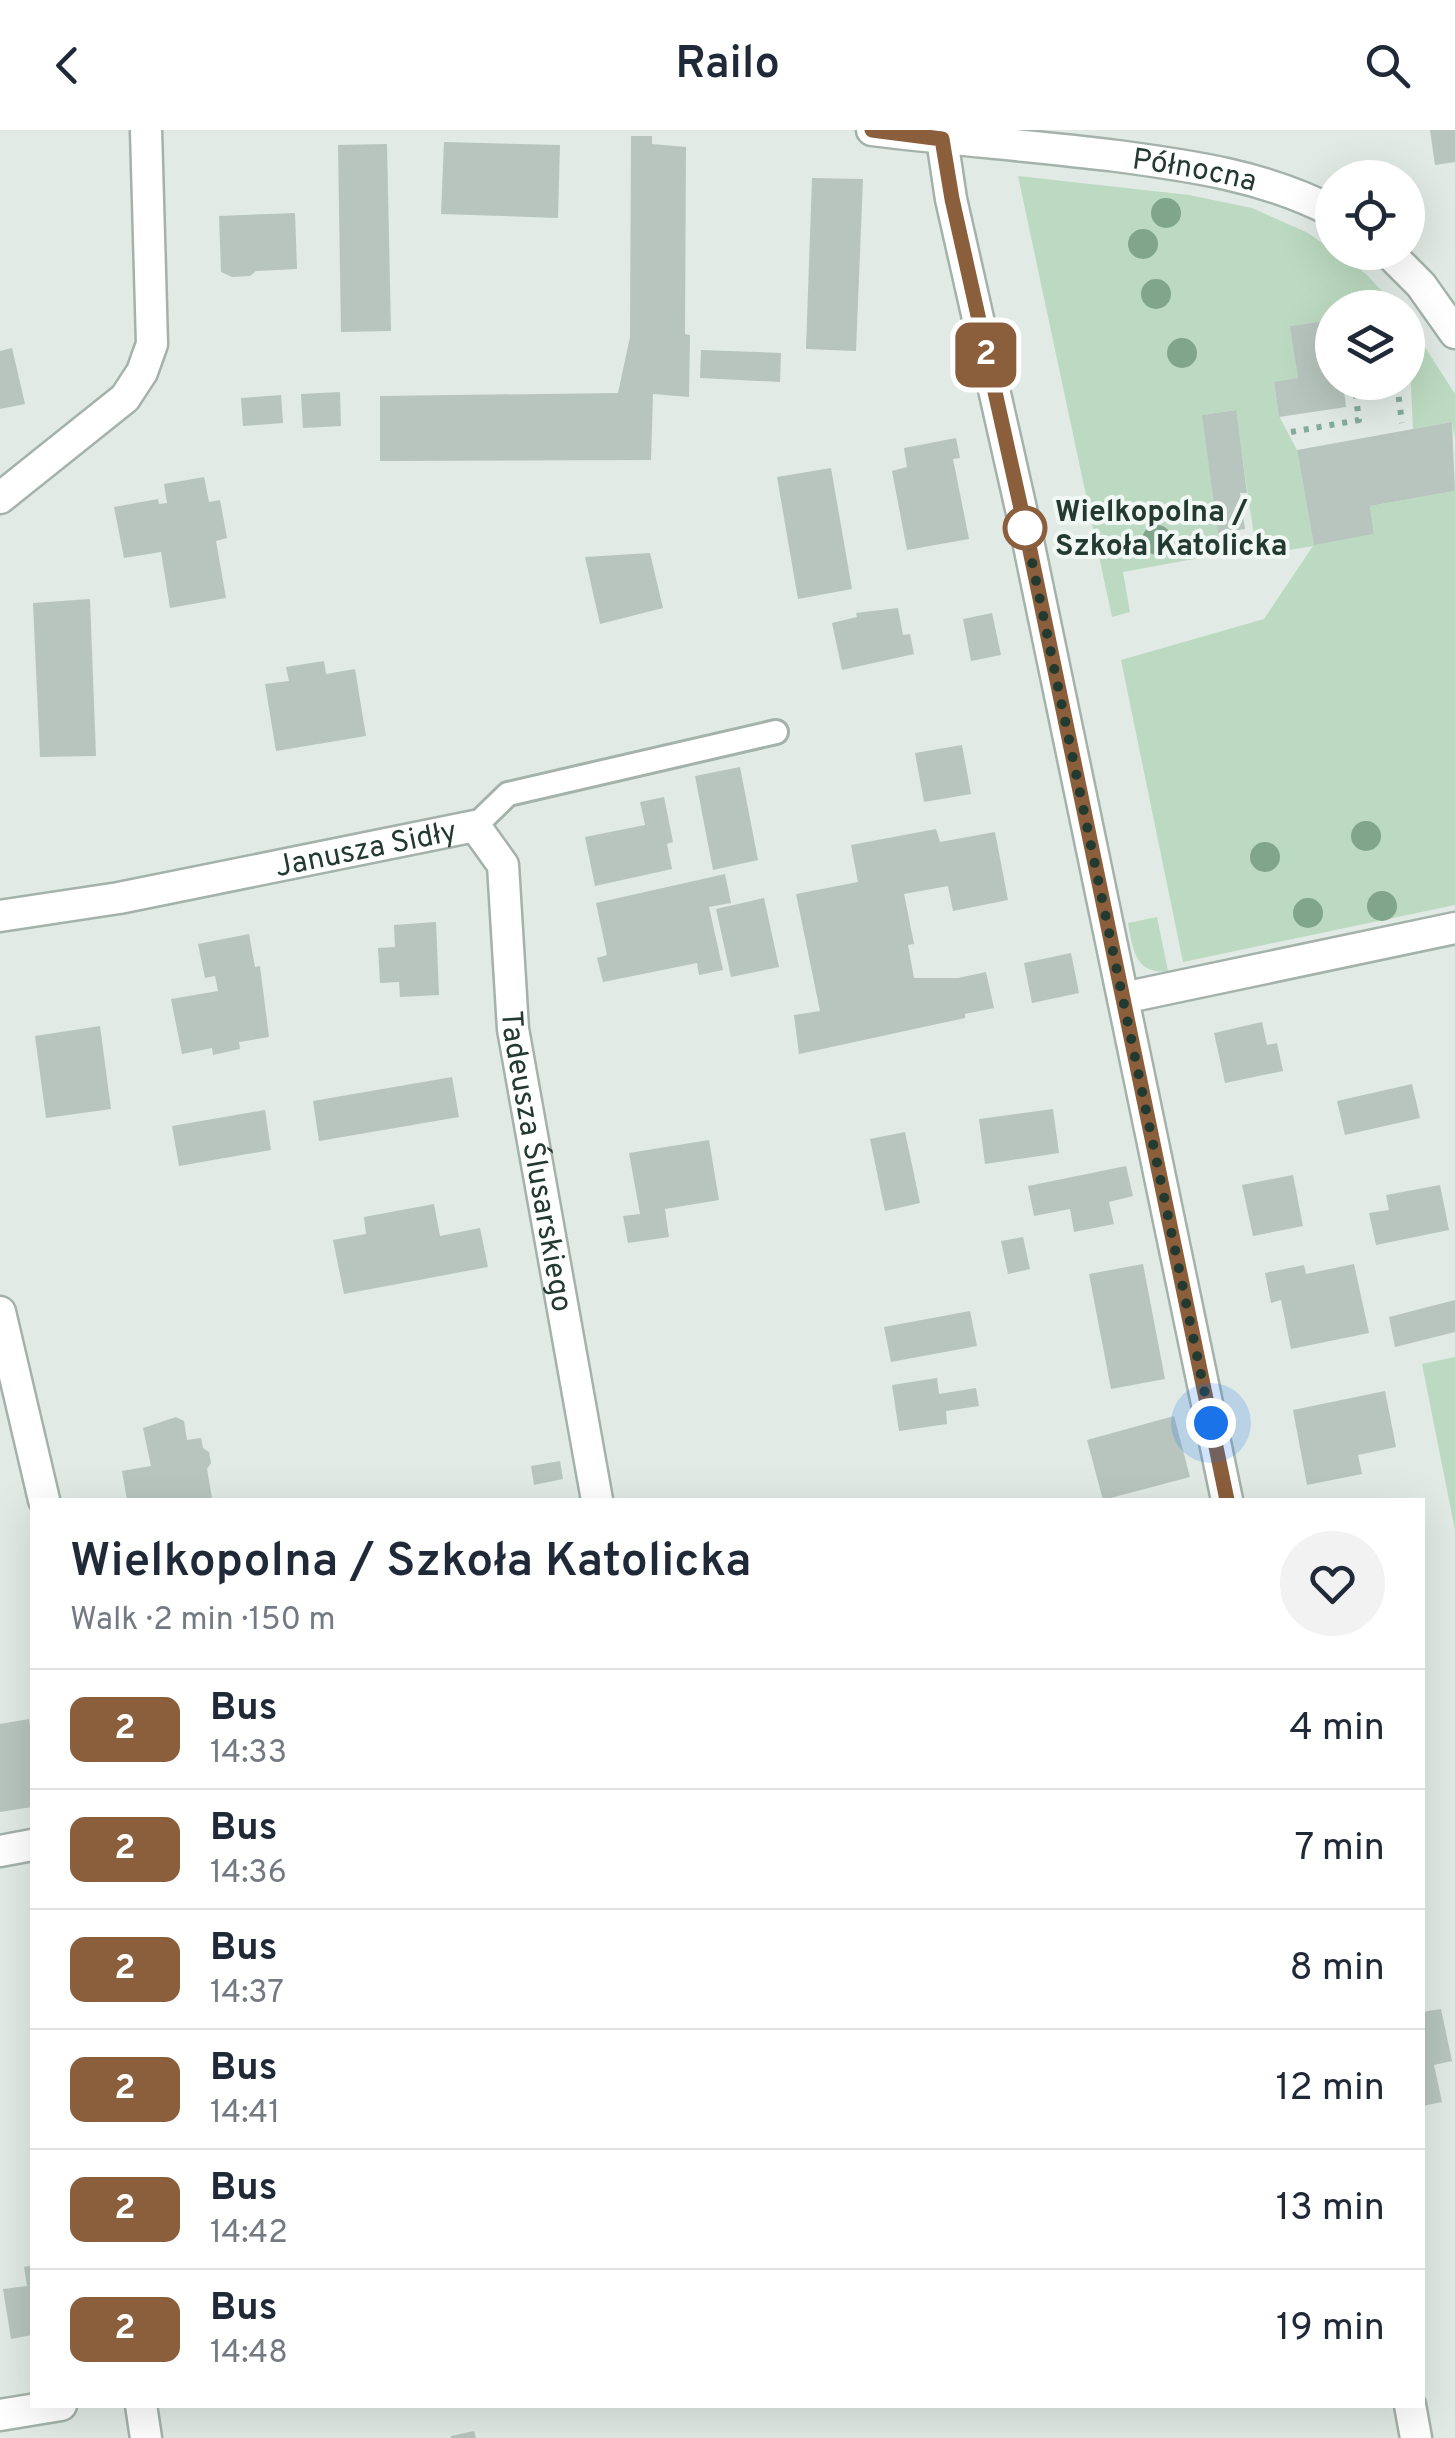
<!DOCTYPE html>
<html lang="en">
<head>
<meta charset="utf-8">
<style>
  :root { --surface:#fff; --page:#f2f2f3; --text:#1f2937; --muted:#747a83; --line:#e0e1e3 }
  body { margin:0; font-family:Overpass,sans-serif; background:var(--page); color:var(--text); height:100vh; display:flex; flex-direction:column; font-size:38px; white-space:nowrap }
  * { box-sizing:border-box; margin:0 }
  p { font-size:32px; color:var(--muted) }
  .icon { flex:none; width:55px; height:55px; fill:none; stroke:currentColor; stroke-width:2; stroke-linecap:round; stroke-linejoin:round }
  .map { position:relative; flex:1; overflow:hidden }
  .panel { position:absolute; left:30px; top:1368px; width:1395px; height:910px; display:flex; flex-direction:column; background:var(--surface); border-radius:0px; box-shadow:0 10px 40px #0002 }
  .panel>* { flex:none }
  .badge { padding:0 20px; border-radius:15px; font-size:35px; line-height:65px }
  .fabs { position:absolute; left:1315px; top:30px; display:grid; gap:20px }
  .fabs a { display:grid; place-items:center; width:110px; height:110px; border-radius:50%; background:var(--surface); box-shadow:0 10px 40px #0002; font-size:50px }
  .you { position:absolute; width:50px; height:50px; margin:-25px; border:8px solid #fff; border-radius:50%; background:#1a73e8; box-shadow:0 0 0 15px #1a73e833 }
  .map>.badge { position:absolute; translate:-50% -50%; box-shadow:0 0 0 5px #fff }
  .round { display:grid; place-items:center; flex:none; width:105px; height:105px; border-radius:52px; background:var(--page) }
  .overview { display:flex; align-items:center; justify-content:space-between; height:170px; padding:0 40px }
  h1 { font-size:48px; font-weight:600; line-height:75px }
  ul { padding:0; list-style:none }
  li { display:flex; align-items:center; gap:30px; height:120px; padding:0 40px; border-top:2px solid var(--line) }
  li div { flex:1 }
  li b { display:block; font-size:38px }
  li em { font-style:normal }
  li .badge { min-width:110px; font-weight:700; text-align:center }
  header { display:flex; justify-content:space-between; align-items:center; height:130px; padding:0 40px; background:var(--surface); font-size:45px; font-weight:600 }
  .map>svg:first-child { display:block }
  .green { fill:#bcdac1 }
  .building { fill:#b7c5be }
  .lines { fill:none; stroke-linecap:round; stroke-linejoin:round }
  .service-casing { stroke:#a4b2ab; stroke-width:28 }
  .minor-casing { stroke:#a4b2ab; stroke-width:35 }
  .path { stroke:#84ab9b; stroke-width:6; stroke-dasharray:5 8; stroke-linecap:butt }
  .service { stroke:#fff; stroke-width:22 }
  .minor { stroke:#fff; stroke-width:30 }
  .tree { fill:#80a58b }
  .line-casing { stroke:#fff; stroke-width:22 }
  .line { stroke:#8b5e3c; stroke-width:15 }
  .walk { stroke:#233a31; stroke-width:10; stroke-dasharray:0 18 }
  .stop-dot { fill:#fff; stroke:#8b5e3c; stroke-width:5 }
  .labels { text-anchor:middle; stroke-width:8; stroke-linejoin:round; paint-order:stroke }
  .street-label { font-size:30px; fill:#233a31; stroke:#f1f7f4 }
  .stop-label { font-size:30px; font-weight:bold; fill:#233a31; stroke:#f1f7f4; text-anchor:start }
</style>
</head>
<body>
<header><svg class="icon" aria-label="back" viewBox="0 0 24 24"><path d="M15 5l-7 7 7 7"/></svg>Railo<svg class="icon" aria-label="search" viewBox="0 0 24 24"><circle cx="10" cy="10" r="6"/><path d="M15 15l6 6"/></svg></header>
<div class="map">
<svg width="1455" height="2308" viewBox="0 0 1455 2308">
  <rect width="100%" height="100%" fill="#e1eae5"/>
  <g class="green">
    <polygon points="1018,46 1189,65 1252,78 1308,103 1366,144 1397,177 1332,178 1332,190 1291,196 1298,248 1274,253 1279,286 1297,320 1314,414 1374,404 1370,376 1455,361 1455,775 1183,832 1121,530 1264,489 1313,416 1257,425 1235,280 1203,285 1221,424 1123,442 1130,482 1112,487"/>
    <polygon points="1408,191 1455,264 1455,308 1452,292 1413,299"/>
    <path d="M1157,787L1168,841C1135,845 1133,819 1128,793Z"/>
    <polygon points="1455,1227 1455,1400 1422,1234"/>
  </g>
  <g class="building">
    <polygon points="1430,0 1455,0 1455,32 1435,35"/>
    <polygon points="631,6 652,6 652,14 686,17 685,204 690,205 689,267 653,264 651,330 380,331 380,266 618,263 630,207"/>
    <polygon points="444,12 560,15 558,88 441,84"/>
    <polygon points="387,14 391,201 341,202 338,15"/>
    <polygon points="812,48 863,49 856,221 806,219"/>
    <polygon points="295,83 297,139 256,141 250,146 232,147 221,142 219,86"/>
    <polygon points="1332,190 1332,252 1343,252 1346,277 1279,287 1274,252 1298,248 1290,196"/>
    <polygon points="12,218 25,274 0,279 0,221"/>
    <polygon points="701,220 781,223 780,252 700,248"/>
    <polygon points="340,262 341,296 303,298 301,264"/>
    <polygon points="281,265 283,293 243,296 241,268"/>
    <polygon points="1236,280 1247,363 1240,363 1245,399 1218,403 1202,285"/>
    <polygon points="1452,292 1455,361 1370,376 1374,404 1314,415 1297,320"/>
    <polygon points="956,308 960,328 953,329 969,409 907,420 892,341 907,337 904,318"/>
    <polygon points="831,338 852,459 798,469 777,347"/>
    <polygon points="204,347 209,372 220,370 227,408 216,411 226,468 170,478 161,422 124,428 114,377 158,369 159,374 167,373 164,354"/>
    <polygon points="650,423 663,478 600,494 585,427"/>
    <polygon points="90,469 96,626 40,627 33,473"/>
    <polygon points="898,478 903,505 910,504 914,524 842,540 832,493 857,487 856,483"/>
    <polygon points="992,483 1001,525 971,531 963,489"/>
    <polygon points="324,531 326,544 355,539 366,606 276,621 265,554 289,551 286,537"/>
    <polygon points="962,615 971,664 924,672 915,623"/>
    <polygon points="740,637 758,730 713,740 695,646"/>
    <polygon points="664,667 673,712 667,714 672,739 595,756 585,707 645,695 640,672"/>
    <polygon points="936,699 940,712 995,702 1008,770 953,781 948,756 904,764 914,814 908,815 914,848 958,848 986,842 994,878 965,884 965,888 799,924 794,885 820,881 796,764 858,752 851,715"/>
    <polygon points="725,744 731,773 709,777 723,840 699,845 697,833 603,852 597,828 607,825 596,773"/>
    <polygon points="764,768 779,837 731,847 716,779"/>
    <polygon points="436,792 439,865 400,867 399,852 380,853 378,818 395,817 394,795"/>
    <polygon points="249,804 255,837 260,836 269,907 239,912 240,919 213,925 212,918 182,924 171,869 218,861 215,846 205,848 198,814"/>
    <polygon points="1071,823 1079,863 1032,873 1024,833"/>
    <polygon points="1262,892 1267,915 1277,913 1283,941 1225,953 1214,903"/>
    <polygon points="100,896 111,979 46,988 35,906"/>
    <polygon points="452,947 459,987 319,1011 313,971"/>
    <polygon points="1412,954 1420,988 1345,1005 1337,971"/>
    <polygon points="1053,979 1059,1023 985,1034 979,989"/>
    <polygon points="265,980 271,1020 179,1036 172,996"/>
    <polygon points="905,1002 920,1073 885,1081 870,1009"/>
    <polygon points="709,1010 719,1070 665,1079 669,1107 628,1113 623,1086 640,1084 629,1023"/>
    <polygon points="1126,1036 1133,1066 1109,1072 1114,1094 1074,1102 1070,1079 1034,1086 1028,1056"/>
    <polygon points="1293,1045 1303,1096 1253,1106 1242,1055"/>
    <polygon points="1440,1055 1449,1100 1376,1115 1369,1083 1389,1080 1386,1065"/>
    <polygon points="434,1074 440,1106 480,1098 488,1137 344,1164 333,1110 366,1104 364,1087"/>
    <polygon points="1023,1107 1030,1139 1008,1144 1001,1111"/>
    <polygon points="1143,1134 1165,1249 1111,1259 1089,1144"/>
    <polygon points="1354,1134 1369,1203 1291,1219 1281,1170 1271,1173 1265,1143 1304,1135 1306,1144"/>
    <polygon points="1455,1170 1455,1202 1395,1217 1389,1187"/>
    <polygon points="970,1181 977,1216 891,1232 884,1197"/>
    <polygon points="937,1248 939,1264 976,1258 979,1276 946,1281 947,1294 899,1301 892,1255"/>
    <polygon points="1385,1261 1396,1317 1358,1325 1362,1344 1307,1355 1293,1280"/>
    <polygon points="1174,1286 1190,1347 1103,1370 1087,1310"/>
    <polygon points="176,1287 184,1291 187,1310 201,1308 203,1318 209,1322 211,1333 207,1339 212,1368 127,1370 122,1341 151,1336 143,1298"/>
    <polygon points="560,1331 563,1349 534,1355 531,1336"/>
    <polygon points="29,1589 32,1611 32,1677 0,1682 0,1594"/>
    <polygon points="1441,1879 1452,1931 1434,1935 1442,1972 1422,1976 1422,1882"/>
    <polygon points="32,2135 32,2205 11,2209 3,2159 27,2156 24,2137"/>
    <polygon points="474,2301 476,2308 451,2308 451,2306"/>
  </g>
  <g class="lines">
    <defs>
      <polyline id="service" points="475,696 508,664 776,602"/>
      <g id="minor">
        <path id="s1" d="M872,0C954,10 1036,16 1117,26C1192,36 1264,46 1332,81"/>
        <polyline points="942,9 951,69 1026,401 1227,1370"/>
        <polyline points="1388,122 1421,155 1455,203"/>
        <polyline points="0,368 125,268 142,242 152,214 146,0"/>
        <path id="s2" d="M0,786L119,768L475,696L503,735L513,899L597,1370"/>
        <polyline points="1123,868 1455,798"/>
        <polyline points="0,1182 44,1370"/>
        <polyline points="0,1721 32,1715"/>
        <polyline points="141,2275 146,2308"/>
        <polyline points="1410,2275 1416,2308"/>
        <polyline points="0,2285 61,2275"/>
      </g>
    </defs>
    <use href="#service" class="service-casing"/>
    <use href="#minor" class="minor-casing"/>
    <g class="path">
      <polyline points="1397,254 1402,293"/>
      <polyline points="1355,260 1397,254"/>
      <polyline points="1291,302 1359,290 1354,252"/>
    </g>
    <use href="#service" class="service"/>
    <use href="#minor" class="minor"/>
  </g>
  <g class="tree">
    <circle cx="1166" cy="83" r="15"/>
    <circle cx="1143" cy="114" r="15"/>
    <circle cx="1156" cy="164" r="15"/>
    <circle cx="1182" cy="223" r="15"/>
    <circle cx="1157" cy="410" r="15"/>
    <circle cx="1366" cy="706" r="15"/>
    <circle cx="1265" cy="727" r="15"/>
    <circle cx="1382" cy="776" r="15"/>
    <circle cx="1308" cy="783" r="15"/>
  </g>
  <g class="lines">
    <defs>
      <polyline id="line" points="872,0 942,9 952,69 1026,401 1227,1370"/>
    </defs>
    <use href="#line" class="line-casing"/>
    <use href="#line" class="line"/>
    <polyline class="walk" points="1025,398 1211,1293"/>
  </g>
  <circle class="stop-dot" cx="1025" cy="398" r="20"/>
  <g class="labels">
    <g class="street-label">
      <text dy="10" stroke="none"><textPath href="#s1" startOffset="325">Północna</textPath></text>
      <text dy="10" stroke="none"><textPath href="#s2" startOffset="372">Janusza Sidły</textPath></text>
      <text dy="10" stroke="none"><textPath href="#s2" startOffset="830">Tadeusza Ślusarskiego</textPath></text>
    </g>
    <g class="stop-label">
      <text x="1055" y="391">Wielkopolna /<tspan x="1055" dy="34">Szkoła Katolicka</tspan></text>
    </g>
  </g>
</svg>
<div class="fabs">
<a><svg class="icon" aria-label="locate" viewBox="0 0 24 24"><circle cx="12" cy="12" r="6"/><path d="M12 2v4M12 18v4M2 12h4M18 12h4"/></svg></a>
<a><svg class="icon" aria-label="layers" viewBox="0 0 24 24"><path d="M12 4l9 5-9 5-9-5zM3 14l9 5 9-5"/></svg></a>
</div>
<div class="you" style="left:1211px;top:1293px"></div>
<b class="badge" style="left:986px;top:225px;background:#8b5e3c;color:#fff">2</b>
<section class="panel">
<div class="overview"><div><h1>Wielkopolna / Szkoła Katolicka</h1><p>Walk · 2 min · 150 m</p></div><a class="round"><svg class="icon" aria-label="heart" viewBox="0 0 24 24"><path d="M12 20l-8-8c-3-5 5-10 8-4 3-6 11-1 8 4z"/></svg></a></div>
<ul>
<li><span class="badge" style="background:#8b5e3c;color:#fff">2</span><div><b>Bus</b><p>14:33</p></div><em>4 min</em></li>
<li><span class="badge" style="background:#8b5e3c;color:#fff">2</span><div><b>Bus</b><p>14:36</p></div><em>7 min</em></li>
<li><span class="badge" style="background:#8b5e3c;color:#fff">2</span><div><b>Bus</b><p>14:37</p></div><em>8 min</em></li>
<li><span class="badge" style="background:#8b5e3c;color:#fff">2</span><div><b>Bus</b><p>14:41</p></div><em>12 min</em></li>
<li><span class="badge" style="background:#8b5e3c;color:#fff">2</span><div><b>Bus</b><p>14:42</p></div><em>13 min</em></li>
<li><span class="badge" style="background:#8b5e3c;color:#fff">2</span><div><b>Bus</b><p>14:48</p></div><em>19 min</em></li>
</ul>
</section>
</div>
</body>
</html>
